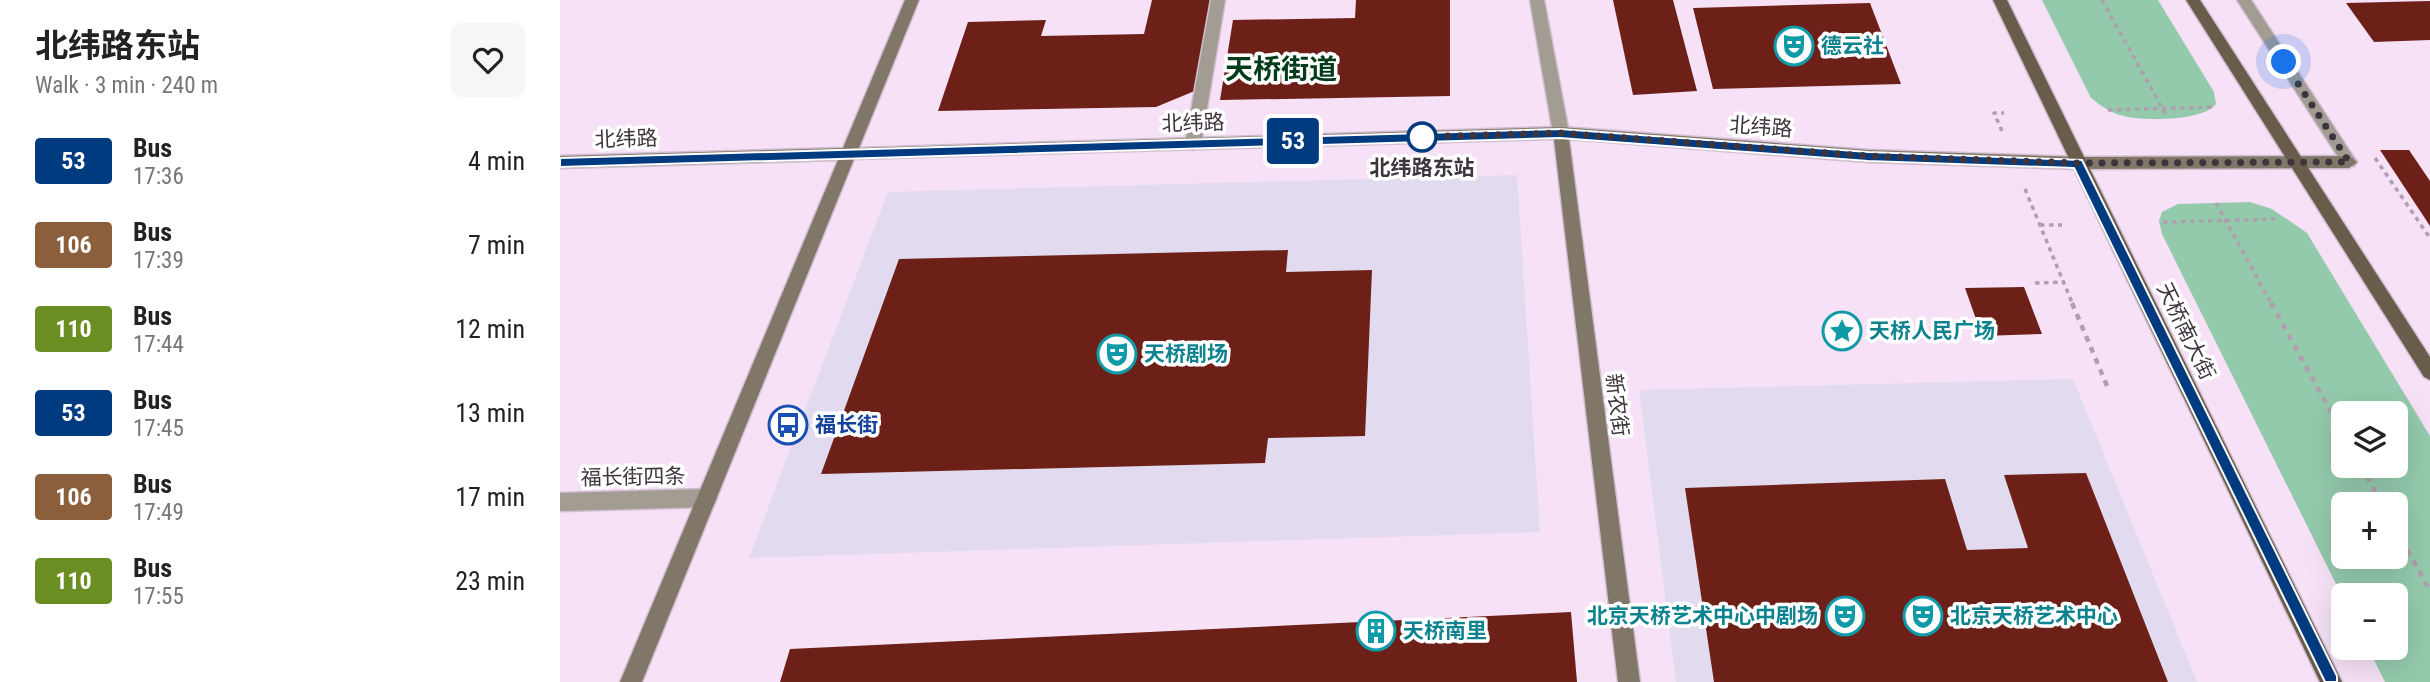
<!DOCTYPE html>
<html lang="en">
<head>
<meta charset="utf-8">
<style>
  :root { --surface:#fff; --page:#f6f6f6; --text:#222; --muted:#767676 }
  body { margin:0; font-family:"Roboto Condensed","Noto Sans SC",sans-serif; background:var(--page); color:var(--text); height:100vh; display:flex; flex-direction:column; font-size:26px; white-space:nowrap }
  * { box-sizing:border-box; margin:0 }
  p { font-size:23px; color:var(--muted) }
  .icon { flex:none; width:38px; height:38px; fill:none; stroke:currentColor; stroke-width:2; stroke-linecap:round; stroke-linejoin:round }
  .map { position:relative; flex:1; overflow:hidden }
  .details { display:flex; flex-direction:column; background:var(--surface); width:560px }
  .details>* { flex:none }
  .badge { padding:0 14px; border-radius:5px; font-size:24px; line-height:46px }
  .fabs { position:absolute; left:1771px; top:401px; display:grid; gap:14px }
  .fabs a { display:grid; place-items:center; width:77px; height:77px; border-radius:10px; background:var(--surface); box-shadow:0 7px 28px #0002; font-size:35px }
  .you { position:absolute; width:35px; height:35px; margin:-18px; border:5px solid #fff; border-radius:50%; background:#1a73e8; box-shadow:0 0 0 10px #1a73e833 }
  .map>.badge { position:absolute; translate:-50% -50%; box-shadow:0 0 0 4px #fff }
  .round { display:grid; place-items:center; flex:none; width:74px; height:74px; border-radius:10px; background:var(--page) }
  .head { display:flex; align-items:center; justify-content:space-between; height:119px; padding:0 35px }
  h1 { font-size:33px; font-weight:700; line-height:52px }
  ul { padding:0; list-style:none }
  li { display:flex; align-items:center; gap:21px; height:84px; padding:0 35px }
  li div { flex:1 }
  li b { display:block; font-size:26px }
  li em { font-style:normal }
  li .badge { min-width:77px; font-weight:700; text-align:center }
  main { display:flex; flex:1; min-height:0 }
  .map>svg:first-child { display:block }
  .commercial { fill:#e2dbf0 }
  .green { fill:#94caac; fill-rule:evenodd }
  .building { fill:#6d2018 }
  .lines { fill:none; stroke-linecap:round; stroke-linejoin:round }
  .lane-casing { stroke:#d1bfd1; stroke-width:3 }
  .street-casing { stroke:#d1bfd1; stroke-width:3 }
  .secondary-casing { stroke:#d1bfd1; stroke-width:3 }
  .primary-casing { stroke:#d1bfd1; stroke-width:3 }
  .path-far1 { stroke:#af9faf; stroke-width:3.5; stroke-dasharray:4.5 4.5; stroke-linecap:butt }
  .path { stroke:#af9faf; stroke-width:4.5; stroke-dasharray:6 6; stroke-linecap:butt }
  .lane { fill:#a29c92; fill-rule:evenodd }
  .street { fill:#a29c92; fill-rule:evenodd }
  .secondary { fill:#807768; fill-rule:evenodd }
  .primary { fill:#685d4b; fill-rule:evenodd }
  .line { fill:#003b80; stroke:#fff; stroke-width:2 }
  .walk { stroke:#3d353d; stroke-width:7; stroke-dasharray:0 12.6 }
  .stop-dot { fill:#fff; stroke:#003b80; stroke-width:3.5 }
  .labels { text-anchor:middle; stroke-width:7; stroke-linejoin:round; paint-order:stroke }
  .culture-label { font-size:21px; font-weight:bold; fill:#0d838f; stroke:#fff; text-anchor:start }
  .street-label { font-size:21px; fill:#3d353d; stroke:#fff }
  .stop-label { font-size:21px; font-weight:bold; fill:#3d353d; stroke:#fff }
  .transit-label { font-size:21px; font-weight:bold; fill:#164399; stroke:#fff; text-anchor:start }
  .district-label { font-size:28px; font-weight:bold; fill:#043c1a; stroke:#fff }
</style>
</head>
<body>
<main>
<section class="details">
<div class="head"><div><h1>北纬路东站</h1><p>Walk · 3 min · 240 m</p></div><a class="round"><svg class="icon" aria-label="heart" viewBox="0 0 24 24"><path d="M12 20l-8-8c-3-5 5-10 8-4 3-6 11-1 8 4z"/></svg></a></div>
<ul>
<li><span class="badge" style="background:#003b80;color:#fff">53</span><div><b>Bus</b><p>17:36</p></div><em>4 min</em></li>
<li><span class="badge" style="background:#8b5e3c;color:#fff">106</span><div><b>Bus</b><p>17:39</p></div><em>7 min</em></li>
<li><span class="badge" style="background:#6b8e23;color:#fff">110</span><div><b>Bus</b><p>17:44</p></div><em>12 min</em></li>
<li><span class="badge" style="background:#003b80;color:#fff">53</span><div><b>Bus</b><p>17:45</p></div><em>13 min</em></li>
<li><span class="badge" style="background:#8b5e3c;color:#fff">106</span><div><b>Bus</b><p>17:49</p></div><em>17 min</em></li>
<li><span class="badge" style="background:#6b8e23;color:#fff">110</span><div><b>Bus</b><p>17:55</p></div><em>23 min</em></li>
</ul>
</section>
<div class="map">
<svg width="1870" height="682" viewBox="0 0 1870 682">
  <rect width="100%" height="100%" fill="#f6e1f6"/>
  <g class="commercial">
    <polygon points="957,175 980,532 189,558 328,192"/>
    <polygon points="1513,379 1637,682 1116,682 1079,390"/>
  </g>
  <g class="green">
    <path d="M1482,0H1598L1654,92L1656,104C1644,121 1581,122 1560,115C1549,112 1540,105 1531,98Z"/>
    <path d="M1690,202L1712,209L1747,233L1870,436V682H1825L1808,648H1836V595H1783V598L1602,234L1599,221L1602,212L1618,204ZM1783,413H1836V466H1783ZM1783,504H1836V556H1783Z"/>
  </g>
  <g class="building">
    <polygon points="592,0 653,0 637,90 596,107 378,111 408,22 486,20 481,36 584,34"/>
    <polygon points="796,0 890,0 890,96 660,100 673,20 795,18"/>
    <polygon points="1053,0 1113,0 1137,91 1073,95"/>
    <polygon points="1870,1 1870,40 1814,42 1786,3"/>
    <polygon points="1310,3 1341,84 1153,89 1133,8"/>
    <polygon points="1820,150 1849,150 1870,181 1870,226"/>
    <polygon points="728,250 726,272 812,270 805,436 708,438 705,463 261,474 339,259"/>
    <polygon points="1464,287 1482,334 1422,336 1405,288"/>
    <polygon points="1526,473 1608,682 1154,682 1125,488 1385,479 1407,550 1468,548 1444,475"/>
    <polygon points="1011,612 1017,682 220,682 230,649"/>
  </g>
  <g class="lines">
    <defs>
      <g id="lane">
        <polygon points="1677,0 1691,0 1794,158 1797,162 1794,166 1784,166"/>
        <polygon points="147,489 154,492 157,498 154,504 147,507 0,511 0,493"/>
      </g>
      <g id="street">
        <polygon points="651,0 665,0 641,144 633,150 625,144"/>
        <polygon points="970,0 984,0 1009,133 1001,139 993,133"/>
      </g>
      <polygon id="secondary" points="345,0 359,0 299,148 1001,127 1309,150 1518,157 1789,156 1797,162 1789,168 1518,169 1309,162 1009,139 1080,682 1058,682 994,139 294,159 82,682 60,682 278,160 0,168 0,156 283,148"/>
      <g id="primary">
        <polygon points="1433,0 1447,0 1782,682 1760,682"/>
        <polygon points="1626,0 1640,0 1870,357 1870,380 1864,377"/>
      </g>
    </defs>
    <use href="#lane" class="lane-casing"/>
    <use href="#street" class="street-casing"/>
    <use href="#secondary" class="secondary-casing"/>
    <use href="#primary" class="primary-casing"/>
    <g class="path-far1">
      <polyline points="1542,0 1607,117"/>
      <polyline points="1548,110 1654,107"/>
      <polyline points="1442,131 1434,113 1444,113"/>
      <polyline points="1815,158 1870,238"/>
      <polyline points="1465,189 1513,305"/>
      <polyline points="1656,203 1712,305"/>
      <polyline points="1603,222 1715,219"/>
      <polyline points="1480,225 1502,225"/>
      <polyline points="1475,283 1504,282"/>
    </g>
    <g class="path">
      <polyline points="1512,303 1548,388"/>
      <polyline points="1711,303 1783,434"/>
      <polyline points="1801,466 1822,504"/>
      <polyline points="1836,529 1870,591"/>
    </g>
    <use href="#lane" class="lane"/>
    <use href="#street" class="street"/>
    <use href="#secondary" class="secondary"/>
    <use href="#primary" class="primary"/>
  </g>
  <polygon class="line" points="1000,129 1308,152 1522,160 1777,676 1777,682 1765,682 1514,168 1308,161 1000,138 0,167 0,158"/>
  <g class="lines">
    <polyline class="walk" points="862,137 856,137 1000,133 1308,156 1518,163 1789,162 1724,62"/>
  </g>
  <defs>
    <symbol id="theatre-ring" viewBox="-11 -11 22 22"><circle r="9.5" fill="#fff" stroke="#0f9aa8" stroke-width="1.5"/><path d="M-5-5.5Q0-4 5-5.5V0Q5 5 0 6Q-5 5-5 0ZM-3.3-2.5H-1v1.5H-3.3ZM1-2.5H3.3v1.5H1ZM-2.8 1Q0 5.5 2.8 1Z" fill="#0f9aa8"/></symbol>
    <symbol id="sight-ring" viewBox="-11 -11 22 22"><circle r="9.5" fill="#fff" stroke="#0f9aa8" stroke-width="1.5"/><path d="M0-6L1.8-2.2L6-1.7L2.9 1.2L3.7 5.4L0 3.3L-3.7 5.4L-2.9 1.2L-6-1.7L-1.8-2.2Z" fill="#0f9aa8"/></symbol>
    <symbol id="bus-ring" viewBox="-11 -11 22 22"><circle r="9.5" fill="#fff" stroke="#1a4fb4" stroke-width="1.5"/><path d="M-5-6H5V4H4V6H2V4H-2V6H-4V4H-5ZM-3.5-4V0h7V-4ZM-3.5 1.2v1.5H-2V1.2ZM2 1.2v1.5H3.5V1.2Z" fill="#1a4fb4"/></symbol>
    <symbol id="building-ring" viewBox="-11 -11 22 22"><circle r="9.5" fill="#fff" stroke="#0f9aa8" stroke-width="1.5"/><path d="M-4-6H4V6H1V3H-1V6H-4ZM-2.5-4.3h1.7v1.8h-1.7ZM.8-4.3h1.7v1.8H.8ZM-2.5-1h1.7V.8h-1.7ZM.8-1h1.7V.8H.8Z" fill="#0f9aa8"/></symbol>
  </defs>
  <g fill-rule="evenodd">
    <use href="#theatre-ring" x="1212" y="24" width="44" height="44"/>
    <use href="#sight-ring" x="1260" y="309" width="44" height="44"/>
    <use href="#theatre-ring" x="535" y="332" width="44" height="44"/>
    <use href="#bus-ring" x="206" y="403" width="44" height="44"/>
    <use href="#theatre-ring" x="1263" y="594" width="44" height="44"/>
    <use href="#theatre-ring" x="1341" y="594" width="44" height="44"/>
    <use href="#building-ring" x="794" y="609" width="44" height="44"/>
  </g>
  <circle class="stop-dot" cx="862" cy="137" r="14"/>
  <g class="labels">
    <g class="culture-label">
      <text x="1261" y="53">德云社</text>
      <text x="1309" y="338">天桥人民广场</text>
      <text x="584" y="361">天桥剧场</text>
      <text x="1258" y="623" text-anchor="end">北京天桥艺术中心中剧场</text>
      <text x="1390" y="623">北京天桥艺术中心</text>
      <text x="843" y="638">天桥南里</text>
    </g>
    <g class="street-label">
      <text transform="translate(633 123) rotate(-2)" y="7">北纬路</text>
      <text transform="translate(1201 127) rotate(4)" y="7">北纬路</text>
      <text transform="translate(66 139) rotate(-2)" y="7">北纬路</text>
      <text transform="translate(1626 331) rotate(64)" y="7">天桥南大街</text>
      <text transform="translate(1057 405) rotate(83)" y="7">新农街</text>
      <text transform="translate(73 477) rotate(-1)" y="7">福长街四条</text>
    </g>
    <g class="stop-label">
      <text x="862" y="175">北纬路东站</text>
    </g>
    <g class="transit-label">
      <text x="255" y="432">福长街</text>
    </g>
    <g class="district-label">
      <text x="721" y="79">天桥街道</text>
    </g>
  </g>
</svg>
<div class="fabs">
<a><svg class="icon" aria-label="layers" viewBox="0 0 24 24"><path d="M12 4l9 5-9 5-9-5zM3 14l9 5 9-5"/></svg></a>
<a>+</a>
<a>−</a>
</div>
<div class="you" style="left:1724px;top:62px"></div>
<b class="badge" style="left:733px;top:141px;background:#003b80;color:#fff">53</b>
</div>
</main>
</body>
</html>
